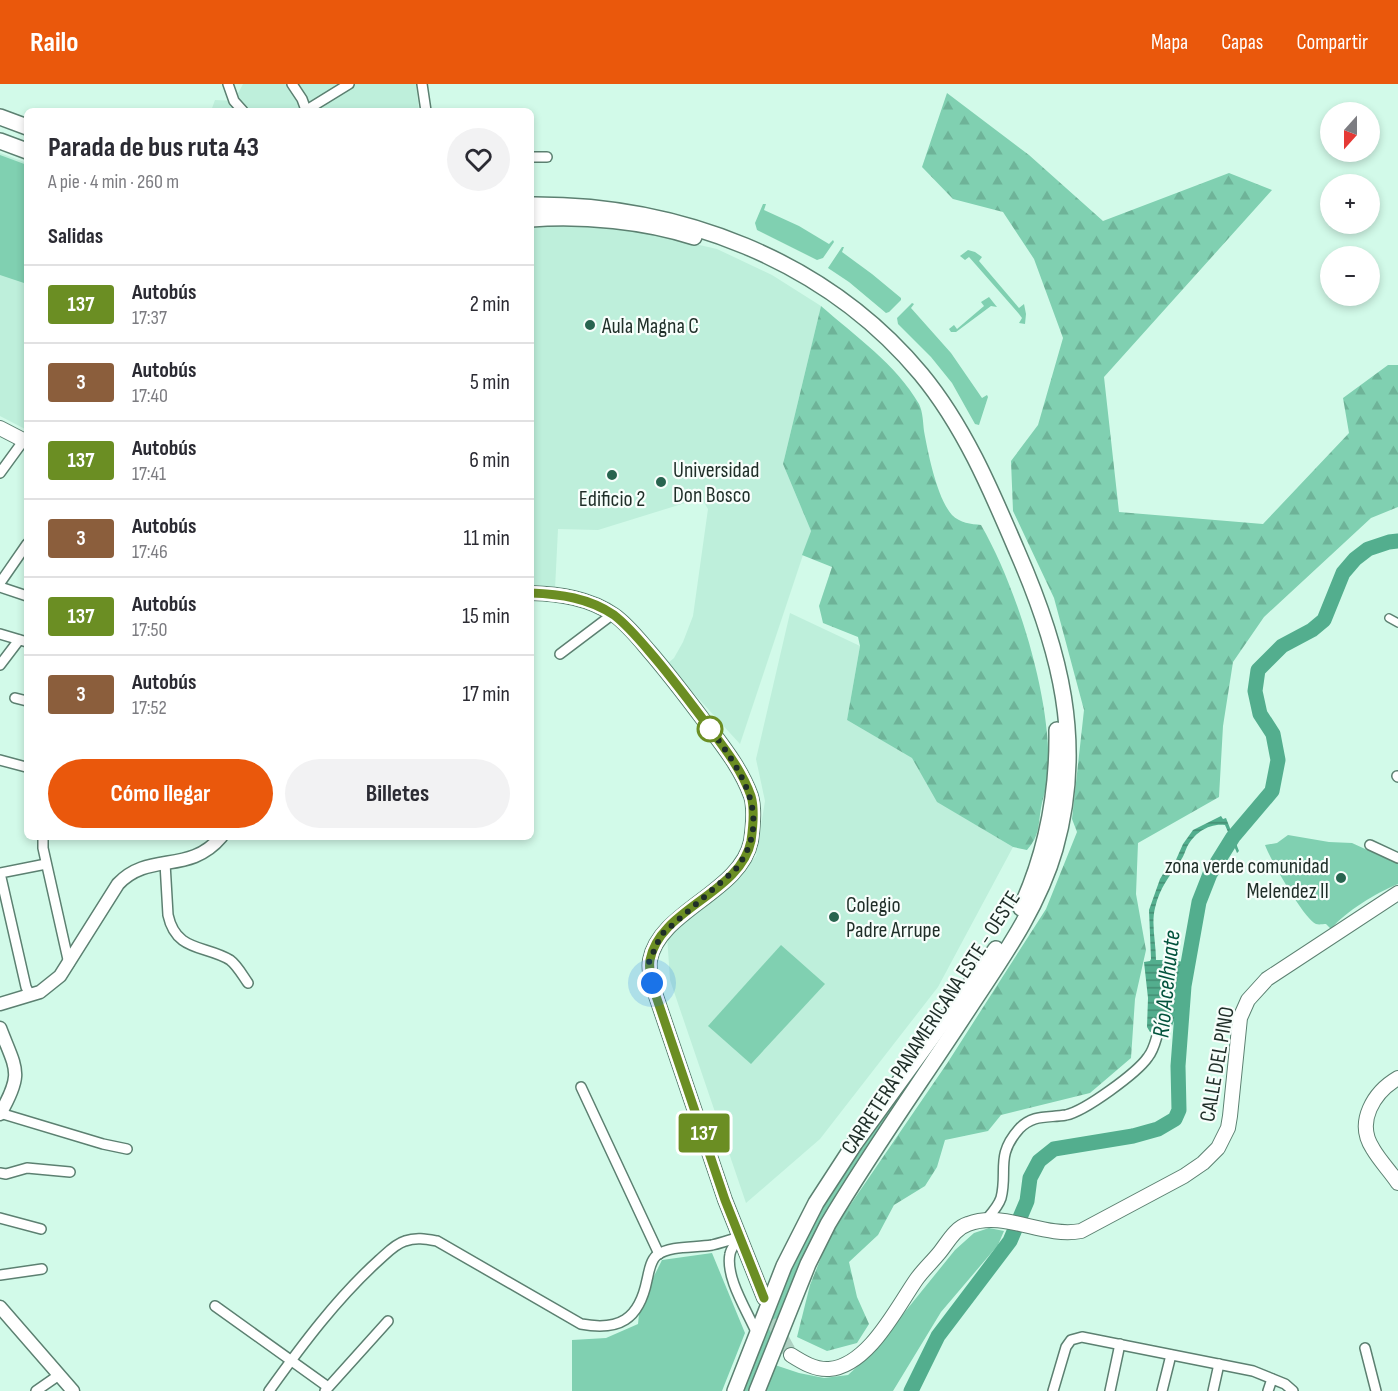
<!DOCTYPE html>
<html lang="es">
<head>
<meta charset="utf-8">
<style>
  :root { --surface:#fff; --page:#f2f2f3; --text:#2b2b33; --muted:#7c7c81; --line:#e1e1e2; --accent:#ea580c }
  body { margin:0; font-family:"Sofia Sans Condensed",sans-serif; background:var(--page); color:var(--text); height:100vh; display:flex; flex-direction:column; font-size:22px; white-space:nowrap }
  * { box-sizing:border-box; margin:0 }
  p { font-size:20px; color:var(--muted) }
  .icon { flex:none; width:33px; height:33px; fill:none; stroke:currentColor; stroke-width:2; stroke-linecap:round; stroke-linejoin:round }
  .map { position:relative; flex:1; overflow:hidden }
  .drawer { position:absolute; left:24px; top:24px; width:510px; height:732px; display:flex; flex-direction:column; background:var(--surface); border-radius:9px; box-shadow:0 3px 9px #0003 }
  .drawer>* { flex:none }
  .badge { padding:0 12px; border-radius:4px; font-size:21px; line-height:39px }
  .needle { width:39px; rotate:201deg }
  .controls { position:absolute; left:1320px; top:18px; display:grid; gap:12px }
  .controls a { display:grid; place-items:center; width:60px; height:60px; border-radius:50%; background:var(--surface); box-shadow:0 3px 9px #0003; font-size:30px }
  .you { position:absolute; width:30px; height:30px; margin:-15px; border:4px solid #fff; border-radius:50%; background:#1a73e8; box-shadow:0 0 0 9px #1a73e833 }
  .map>.badge { position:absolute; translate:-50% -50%; box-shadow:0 0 0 3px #fff }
  h2 { padding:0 24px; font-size:22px; line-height:54px }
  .round { display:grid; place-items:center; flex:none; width:63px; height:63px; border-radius:32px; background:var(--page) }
  .overview { display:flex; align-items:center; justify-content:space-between; height:102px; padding:0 24px }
  h1 { font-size:28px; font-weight:700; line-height:45px }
  .cta { display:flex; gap:12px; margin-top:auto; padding:12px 24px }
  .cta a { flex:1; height:69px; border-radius:36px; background:var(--accent); color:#fff; font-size:24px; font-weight:700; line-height:69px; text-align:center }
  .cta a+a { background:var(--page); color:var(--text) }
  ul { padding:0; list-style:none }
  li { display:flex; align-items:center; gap:18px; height:78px; padding:0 24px; border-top:2px solid var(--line) }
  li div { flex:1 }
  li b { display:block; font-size:22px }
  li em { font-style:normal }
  li .badge { min-width:66px; font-weight:700; text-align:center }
  header { display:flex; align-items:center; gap:36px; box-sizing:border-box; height:84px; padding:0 30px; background:var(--accent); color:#fff }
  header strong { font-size:28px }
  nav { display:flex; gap:33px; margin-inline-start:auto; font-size:21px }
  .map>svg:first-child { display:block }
  .built { fill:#beefdb }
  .grass { fill:#80d0b1 }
  .forest { fill:url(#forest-firs) }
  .water { fill:url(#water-rules) }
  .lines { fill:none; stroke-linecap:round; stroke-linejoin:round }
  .river { stroke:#53ae8e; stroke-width:15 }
  .secondary-tunnel { stroke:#aed1c2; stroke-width:14; stroke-dasharray:14 7; stroke-linecap:butt }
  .pedestrian-casing { stroke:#5c8071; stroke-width:10 }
  .minor-casing { stroke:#5c8071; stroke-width:12 }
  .tertiary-casing { stroke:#5c8071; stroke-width:15 }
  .secondary-casing { stroke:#5c8071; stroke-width:16 }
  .trunk-casing { stroke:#5c8071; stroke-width:18 }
  .pedestrian { stroke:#fff; stroke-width:7 }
  .minor { stroke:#fff; stroke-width:9 }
  .tertiary { stroke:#fff; stroke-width:12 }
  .secondary { stroke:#fff; stroke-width:14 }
  .trunk { stroke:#fff; stroke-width:15 }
  .line-casing { stroke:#fff; stroke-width:14 }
  .line { stroke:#6b8e23; stroke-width:9 }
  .walk { stroke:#1f2e28; stroke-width:6; stroke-dasharray:0 10.8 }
  .poi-dot { fill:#28644f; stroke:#f7fefb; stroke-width:2 }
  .stop-dot { fill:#fff; stroke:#6b8e23; stroke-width:3 }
  .labels { text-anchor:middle; stroke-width:4.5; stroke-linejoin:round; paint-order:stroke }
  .poi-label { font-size:22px; fill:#1f2e28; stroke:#f7fefb; text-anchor:start }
  .street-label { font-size:22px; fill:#1f2e28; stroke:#f7fefb }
  .water-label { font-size:24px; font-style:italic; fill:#02523c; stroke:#f7fefb }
</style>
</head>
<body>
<header>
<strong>Railo</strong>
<nav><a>Mapa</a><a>Capas</a><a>Compartir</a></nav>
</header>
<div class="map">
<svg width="1398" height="1307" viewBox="0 0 1398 1307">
  <defs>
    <pattern id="forest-firs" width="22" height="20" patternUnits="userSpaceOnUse" patternTransform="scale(1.5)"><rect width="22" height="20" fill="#80d0b1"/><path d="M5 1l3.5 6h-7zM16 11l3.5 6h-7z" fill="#6eb398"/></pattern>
    <pattern id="water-rules" width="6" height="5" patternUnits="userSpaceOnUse" patternTransform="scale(1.5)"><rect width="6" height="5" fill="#53ae8e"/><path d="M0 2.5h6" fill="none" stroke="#448e74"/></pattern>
  </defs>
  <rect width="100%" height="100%" fill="#d2fae9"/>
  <g class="built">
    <polygon points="243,0 416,0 419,27 211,27 215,16 234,17"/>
    <polygon points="0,69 27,79 27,346 0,332"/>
    <polygon points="564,141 608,143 651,150 717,165 772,191 821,222 783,380 811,447 740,660 667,580 674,574 683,558 693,532 708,425 703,417 698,415 598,446 558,445 555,505 531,509 531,144"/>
    <polygon points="790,529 860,562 847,636 913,674 938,718 1013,763 938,903 820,1055 746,1119 670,896 667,851 717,814 756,772 765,717 756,675"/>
  </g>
  <g class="grass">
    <polygon points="0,71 27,81 27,200 0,191"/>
    <polygon points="763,120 766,120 764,126 799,142 829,160 833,156 834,158 823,174 817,176 757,146 755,139"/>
    <polygon points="842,163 844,163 842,168 872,190 901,214 901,216 889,228 886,229 849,198 828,184"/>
    <polygon points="968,166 975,168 982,173 979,177 1019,224 1024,220 1026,230 1025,240 1019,239 1022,234 1019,230 969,173 965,176 960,172"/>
    <polygon points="989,213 997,223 991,222 956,248 951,248 949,245 954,241 957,245 984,222 981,218"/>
    <polygon points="912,219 914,220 911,224 951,269 982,314 987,311 988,313 979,341 975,340 952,299 931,273 898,240 897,234"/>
    <path d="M1288,751L1329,758L1352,759L1398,780V800C1376,809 1346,827 1331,845L1326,840C1323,840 1319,841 1316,840C1304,835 1270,775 1265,761L1277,759Z"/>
    <polygon points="781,861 825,900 751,980 708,942"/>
    <polygon points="910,995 914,996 846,1102 751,1307 739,1307 789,1179 829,1107"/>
    <polygon points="989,1144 1004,1147 998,1161 941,1228 893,1307 765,1307 775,1281 799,1289 824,1294 848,1291 870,1271 955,1166 974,1149"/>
    <polygon points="712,1169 745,1249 722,1307 572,1307 572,1256 606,1254 638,1240 640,1220 662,1176"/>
  </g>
  <g class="forest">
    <polygon points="947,9 1029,71 1103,137 1229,89 1272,106 1104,293 1119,428 1263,440 1349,349 1343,314 1388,281 1398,281 1398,423 1371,434 1264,533 1233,578 1223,642 1219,713 1138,759 1136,810 1146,866 1135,915 1131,974 1090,1009 1001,1031 988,1047 945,1056 937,1083 925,1102 894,1121 878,1151 849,1178 857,1213 869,1240 857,1259 827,1267 797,1253 810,1201 831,1149 948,978 1046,825 1077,748 1072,735 1084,626 1054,514 1013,427 1011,377 1038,341 1063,254 1034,175 1003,128 953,115 922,83"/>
    <path d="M821,222C855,252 896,280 919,320C923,328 923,339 924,347C928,369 937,414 952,431C960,439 971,440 981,441C1018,505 1053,619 1048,692C1047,703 1043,713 1041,724C1038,742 1040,751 1027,766L1013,763L937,718L912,674L847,636L860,562L858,553L823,539L819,522L832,483L802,471L811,447L783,380Z"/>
  </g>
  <path class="water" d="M1221,732L1223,735L1226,734L1239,767L1237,769L1225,741C1209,739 1194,749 1187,763C1185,767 1184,772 1181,776C1169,793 1160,803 1155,824C1151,840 1156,859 1156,876H1171L1184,878C1177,904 1183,921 1170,946L1150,948L1147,943L1148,914L1144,878L1150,877L1151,875L1149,826L1160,795L1166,785L1175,778L1183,760L1193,746Z"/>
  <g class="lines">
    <polyline class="river" points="911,1307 938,1252 1010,1157 1027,1117 1030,1094 1039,1077 1054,1065 1133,1052 1158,1045 1175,1035 1179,1026 1178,982 1184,902 1199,818 1210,790 1233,753 1272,707 1278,676 1273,650 1260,630 1255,607 1258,586 1282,562 1312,546 1324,536 1343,489 1355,475 1368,465 1389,458 1398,457"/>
    <polyline class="secondary-tunnel" points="765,1216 774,1240 791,1271"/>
    <defs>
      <polyline id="pedestrian" points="1389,534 1398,539"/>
      <g id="minor">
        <polyline points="228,0 234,17 243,27"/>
        <polyline points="292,0 302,15 306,26"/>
        <polyline points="422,0 426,27"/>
        <polyline points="305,27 349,0"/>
        <polyline points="531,73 547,73"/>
        <polyline points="0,389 24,356"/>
        <polyline points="0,499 27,460"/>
        <polyline points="0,503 27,512"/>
        <polyline points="0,550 27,558"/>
        <polyline points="560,570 613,530"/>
        <polyline points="0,581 19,556"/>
        <polyline points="15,614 27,617"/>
        <polyline points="0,676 26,683"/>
        <polyline points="1397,692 1398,693"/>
        <polyline points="43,753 43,764 69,880"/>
        <polyline points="1370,761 1398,774"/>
        <path d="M165,779L168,831C176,868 205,861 230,876C237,881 243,892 248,899"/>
        <polyline points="30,911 26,903 0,789 46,780"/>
        <polyline points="581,1003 659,1170"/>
        <polyline points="0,1029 103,1060 127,1065"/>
        <polyline points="0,1089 6,1090 27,1084 70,1088"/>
        <polyline points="0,1134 41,1145"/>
        <path d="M985,1137C991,1130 998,1123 1001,1114C1008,1087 995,1072 1019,1045C1033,1030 1048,1034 1066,1031C1085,1027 1137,989 1148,973C1153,967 1155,959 1157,952"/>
        <path d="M739,1153C736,1159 731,1164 730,1170C725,1194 748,1228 757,1250"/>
        <polyline points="0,1191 42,1185"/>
        <polyline points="215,1222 328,1303"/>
        <polyline points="1365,1264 1376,1307"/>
        <polyline points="36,1307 59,1291"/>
        <path d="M269,1307C302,1261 337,1214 379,1176C387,1169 395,1160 405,1157C416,1153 426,1155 437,1157L581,1240C619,1247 639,1236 647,1196C649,1188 650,1177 657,1171C671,1161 695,1164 712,1161C721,1159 730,1156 739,1153"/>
        <polyline points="325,1307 388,1237"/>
        <polyline points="1053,1307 1066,1263 1071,1256 1082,1253 1253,1287 1285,1300 1293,1307"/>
        <polyline points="1110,1307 1120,1260"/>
        <polyline points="1162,1307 1171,1271"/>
        <polyline points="1213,1307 1219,1280"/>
        <polyline points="1268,1307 1272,1295"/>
      </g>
      <g id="tertiary">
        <path d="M0,920L40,908L60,892L118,800C149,767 189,791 221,753"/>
        <path d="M0,944C16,986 24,988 0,1030"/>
        <polyline points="0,1223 73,1307"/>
      </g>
      <g id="secondary">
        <polyline points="0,344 27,358"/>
        <path d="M531,509C560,510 589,514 614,531C627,540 638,554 649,567C669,590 687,614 705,638C722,661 741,684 751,712C755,725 753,743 751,757C741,808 659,827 650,876C648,888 653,901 656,912L725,1116L764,1214"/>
        <path d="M1398,994C1374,1008 1355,1038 1373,1065C1380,1077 1390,1087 1398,1099"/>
        <path d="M791,1271C802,1278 815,1286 829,1285C868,1282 896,1225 916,1196C923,1186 932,1178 940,1168C948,1158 955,1144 968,1140C1005,1126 1042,1154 1081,1147L1184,1092L1203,1079L1218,1064L1228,1044L1230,1032L1240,934L1248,916L1267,895L1398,809"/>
      </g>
      <g id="trunk">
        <polyline points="0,33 27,43"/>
        <polyline points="0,57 27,67"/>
        <path d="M531,121C678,120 825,175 921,290C964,342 991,406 1017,467C1060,565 1085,659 1055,765C1039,821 1005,870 973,918C925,992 873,1064 828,1140L808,1180L757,1307"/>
        <path d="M531,135C582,131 646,137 694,153"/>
        <path d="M1021,824C1047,767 1058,709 1057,646"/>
        <polyline points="735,1307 784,1182 816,1119 855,1059 996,865"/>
      </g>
    </defs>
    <use href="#pedestrian" class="pedestrian-casing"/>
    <use href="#minor" class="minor-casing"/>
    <use href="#tertiary" class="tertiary-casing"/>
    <use href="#secondary" class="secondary-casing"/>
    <use href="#trunk" class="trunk-casing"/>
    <use href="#pedestrian" class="pedestrian"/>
    <use href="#minor" class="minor"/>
    <use href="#tertiary" class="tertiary"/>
    <use href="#secondary" class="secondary"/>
    <use href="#trunk" class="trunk"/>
  </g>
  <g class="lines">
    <defs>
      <path id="line" d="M531,509C560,510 589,514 614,531C627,541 638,554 649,567C669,590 687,614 705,638C722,661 741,684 751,712C755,725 753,743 751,757C741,809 659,825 650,876C648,888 653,900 656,912L725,1116L764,1214"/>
    </defs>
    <use href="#line" class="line-casing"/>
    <use href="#line" class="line"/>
    <path class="walk" d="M652,899L649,878L661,851L735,786C775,736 742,687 710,645"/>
  </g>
  <g class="poi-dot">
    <circle cx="590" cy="241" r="6"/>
    <circle cx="612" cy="391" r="6"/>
    <circle cx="661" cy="398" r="6"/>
    <circle cx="1341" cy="794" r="6"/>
    <circle cx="834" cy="833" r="6"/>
  </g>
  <circle class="stop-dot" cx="710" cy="645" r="12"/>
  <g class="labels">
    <g class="poi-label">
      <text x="602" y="249">Aula Magna C</text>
      <text x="673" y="393">Universidad<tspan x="673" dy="25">Don Bosco</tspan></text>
      <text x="612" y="422" text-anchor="middle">Edificio 2</text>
      <text x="1329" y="789" text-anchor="end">zona verde comunidad<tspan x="1329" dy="25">Melendez II</tspan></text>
      <text x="846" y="828">Colegio<tspan x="846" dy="25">Padre Arrupe</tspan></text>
    </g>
    <g class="street-label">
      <text transform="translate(930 938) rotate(-57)" y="8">CARRETERA PANAMERICANA ESTE - OESTE</text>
      <text transform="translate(1216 980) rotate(-80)" y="8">CALLE DEL PINO</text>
    </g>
    <g class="water-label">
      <text transform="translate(1166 900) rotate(-84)" y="8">Río Acelhuate</text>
    </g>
  </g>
</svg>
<div class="controls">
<a><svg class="needle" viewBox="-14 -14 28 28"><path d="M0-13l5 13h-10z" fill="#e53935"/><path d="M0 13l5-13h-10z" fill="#7c7c81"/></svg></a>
<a>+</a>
<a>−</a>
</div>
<div class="you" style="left:652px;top:899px"></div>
<b class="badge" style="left:704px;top:1049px;background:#6b8e23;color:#fff">137</b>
<section class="drawer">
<div class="overview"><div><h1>Parada de bus ruta 43</h1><p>A pie · 4 min · 260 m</p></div><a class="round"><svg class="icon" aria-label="heart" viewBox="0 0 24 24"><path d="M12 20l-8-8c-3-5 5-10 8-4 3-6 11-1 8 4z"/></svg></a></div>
<h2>Salidas</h2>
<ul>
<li><span class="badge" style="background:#6b8e23;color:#fff">137</span><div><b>Autobús</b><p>17:37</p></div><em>2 min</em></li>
<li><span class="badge" style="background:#8b5e3c;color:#fff">3</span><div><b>Autobús</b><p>17:40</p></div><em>5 min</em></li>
<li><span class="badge" style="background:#6b8e23;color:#fff">137</span><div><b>Autobús</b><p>17:41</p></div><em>6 min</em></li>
<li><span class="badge" style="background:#8b5e3c;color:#fff">3</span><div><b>Autobús</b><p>17:46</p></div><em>11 min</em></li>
<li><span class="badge" style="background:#6b8e23;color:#fff">137</span><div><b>Autobús</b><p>17:50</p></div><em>15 min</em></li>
<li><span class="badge" style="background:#8b5e3c;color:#fff">3</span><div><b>Autobús</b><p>17:52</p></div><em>17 min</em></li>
</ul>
<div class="cta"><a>Cómo llegar</a><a>Billetes</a></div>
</section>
</div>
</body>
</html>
